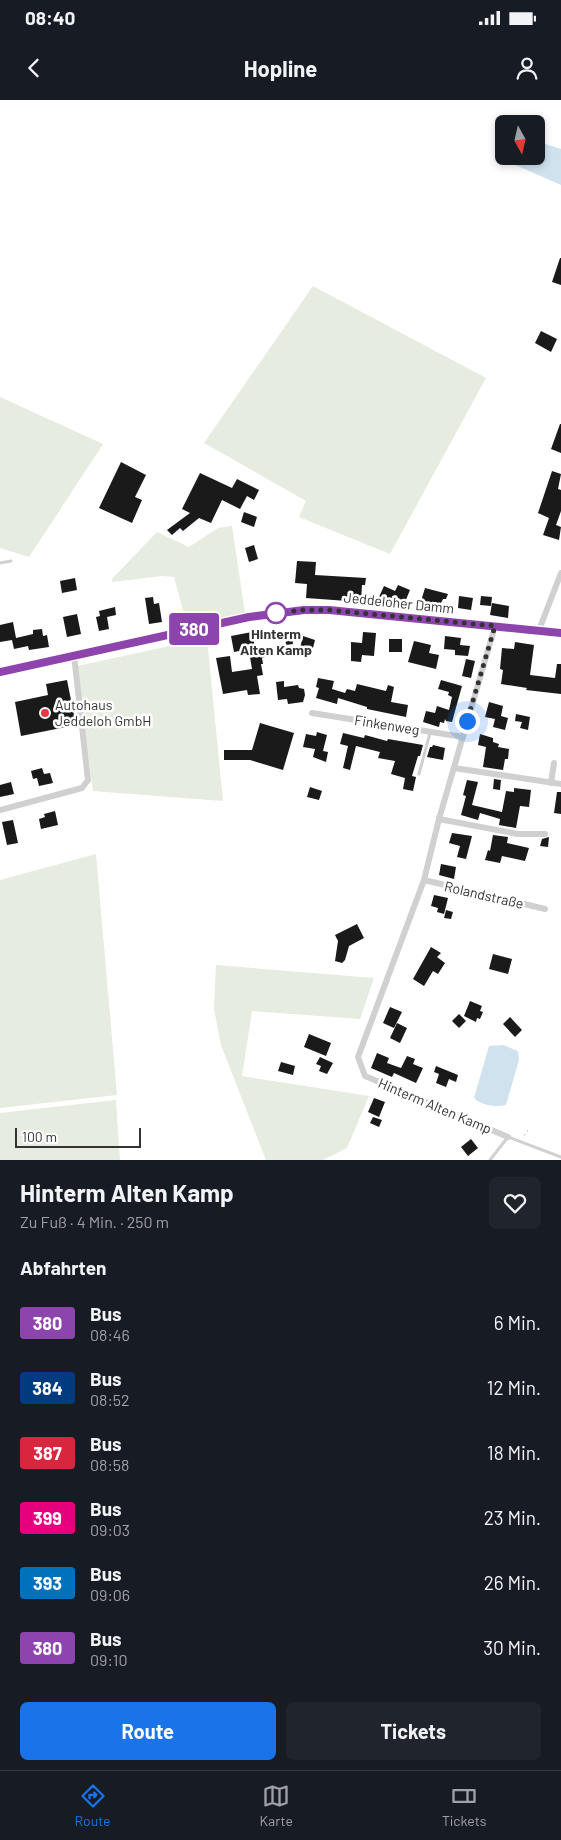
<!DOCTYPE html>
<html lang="de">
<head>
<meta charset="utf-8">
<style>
  :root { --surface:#171b24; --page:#20242c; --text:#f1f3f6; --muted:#9ea1a6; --line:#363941; --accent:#1a73e8 }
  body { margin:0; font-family:Barlow,sans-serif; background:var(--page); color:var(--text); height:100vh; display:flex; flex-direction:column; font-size:19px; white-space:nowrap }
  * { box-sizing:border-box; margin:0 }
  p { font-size:16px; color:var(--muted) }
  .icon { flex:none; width:28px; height:28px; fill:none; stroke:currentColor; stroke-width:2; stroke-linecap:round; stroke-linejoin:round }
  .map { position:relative; height:1060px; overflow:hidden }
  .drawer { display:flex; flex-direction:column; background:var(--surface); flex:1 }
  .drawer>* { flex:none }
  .badge { padding:0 10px; border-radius:4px; font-size:18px; line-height:32px }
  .needle { width:32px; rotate:172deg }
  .fabs { position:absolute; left:495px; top:15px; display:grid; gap:10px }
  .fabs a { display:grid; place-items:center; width:50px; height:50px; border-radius:8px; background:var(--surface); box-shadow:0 2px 8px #0003; font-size:25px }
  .scale { position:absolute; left:15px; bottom:12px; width:126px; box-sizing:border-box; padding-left:5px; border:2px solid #333; border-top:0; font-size:14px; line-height:18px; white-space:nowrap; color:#333; -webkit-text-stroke:4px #fff; paint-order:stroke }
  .you { position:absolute; width:25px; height:25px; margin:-12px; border:4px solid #fff; border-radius:50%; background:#1a73e8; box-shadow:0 0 0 8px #1a73e833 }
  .map>.badge { position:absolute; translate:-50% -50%; box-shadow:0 0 0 2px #fff }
  h2 { padding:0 20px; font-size:19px; line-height:45px }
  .round { display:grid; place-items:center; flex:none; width:52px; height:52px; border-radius:8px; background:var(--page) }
  .overview { display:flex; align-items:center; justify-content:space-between; height:85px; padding:0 20px }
  h1 { font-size:24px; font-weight:700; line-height:38px }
  .button { display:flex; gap:10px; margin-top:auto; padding:10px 20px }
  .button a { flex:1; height:58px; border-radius:8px; background:var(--accent); color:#fff; font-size:20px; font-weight:700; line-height:58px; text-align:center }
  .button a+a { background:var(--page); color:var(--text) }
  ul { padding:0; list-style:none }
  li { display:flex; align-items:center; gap:15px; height:65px; padding:0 20px }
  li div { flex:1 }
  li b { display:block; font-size:19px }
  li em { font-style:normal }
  li .badge { min-width:55px; font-weight:700; text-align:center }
  .status { display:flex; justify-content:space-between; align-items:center; height:35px; padding:0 25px; background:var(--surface); direction:ltr }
  .status svg { height:14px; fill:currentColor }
  header { display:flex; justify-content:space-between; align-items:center; height:65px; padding:0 20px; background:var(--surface); font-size:22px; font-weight:700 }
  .menu { display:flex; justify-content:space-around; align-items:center; height:70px; border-top:1px solid var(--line); background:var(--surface); font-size:14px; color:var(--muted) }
  .menu a { display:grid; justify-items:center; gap:2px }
  .menu .active { color:var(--accent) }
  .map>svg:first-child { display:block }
  .green { fill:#e6ecdf }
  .water { fill:#cfe2ee }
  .building { fill:#1a1a1a }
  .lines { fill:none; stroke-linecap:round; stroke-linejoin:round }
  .path { stroke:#cdcdcd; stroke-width:1; stroke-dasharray:2.5 2.5; stroke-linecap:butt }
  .service { stroke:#d0d0d0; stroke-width:3 }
  .minor { stroke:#d0d0d0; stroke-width:6 }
  .secondary { stroke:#bdbdbd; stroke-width:9 }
  .line-casing { stroke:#fff; stroke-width:11 }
  .line { stroke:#8e44ad; stroke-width:8 }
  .walk { stroke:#333; stroke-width:5; stroke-dasharray:0 9 }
  .stop-dot { fill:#fff; stroke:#8e44ad; stroke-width:2.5 }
  .poi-dot { fill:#e63946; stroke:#fff; stroke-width:2 }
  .labels { text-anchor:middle; stroke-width:5; stroke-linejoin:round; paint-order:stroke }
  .street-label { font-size:14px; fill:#333; stroke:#fff }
  .stop-label { font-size:14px; font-weight:bold; fill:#333; stroke:#fff }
  .poi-label { font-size:14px; fill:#333; stroke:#fff; text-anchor:start }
</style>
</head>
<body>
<div class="status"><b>08:40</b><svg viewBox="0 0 49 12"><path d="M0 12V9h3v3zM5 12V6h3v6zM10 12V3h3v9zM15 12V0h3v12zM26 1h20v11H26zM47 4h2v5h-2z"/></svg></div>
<header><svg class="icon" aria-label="back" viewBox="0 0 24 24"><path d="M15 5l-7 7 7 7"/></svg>Hopline<svg class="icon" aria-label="person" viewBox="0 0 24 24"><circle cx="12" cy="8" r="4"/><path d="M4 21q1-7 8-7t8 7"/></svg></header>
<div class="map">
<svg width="561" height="1060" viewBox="0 0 561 1060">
  <rect width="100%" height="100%" fill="#fff"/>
  <g class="green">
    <polygon points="313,186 486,278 390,454 299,417 306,401 204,343"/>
    <polygon points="0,297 103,344 29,457 0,448"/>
    <polygon points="232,426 245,513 187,525 174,477 162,476 112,482 112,479 157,432 189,447 218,428"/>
    <polygon points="207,538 223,701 93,691 77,566"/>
    <polygon points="96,754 117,995 0,1008 0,780"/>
    <polygon points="216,865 374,878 360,919 252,911 242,976 369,996 347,1048 323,1060 266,1060 221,945 214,909"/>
    <polygon points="116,1000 120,1060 0,1060 0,1013"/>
  </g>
  <g class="water">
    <polygon points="536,41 561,49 561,85 506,61 502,56 504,48 504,56 536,56"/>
    <path d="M503,945L518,951L519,960L506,1005C494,1007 483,1006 474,998L489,946Z"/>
  </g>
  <g class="building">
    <polygon points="560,158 561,158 561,185 552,182"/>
    <polygon points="541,231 557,239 551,252 535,243"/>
    <polygon points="560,324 561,324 561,353 551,349"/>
    <polygon points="121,362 146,375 135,397 142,400 132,423 99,408"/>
    <polygon points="552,371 561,374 558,389 561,390 561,411 556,425 561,427 559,440 543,435 549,418 538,413"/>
    <polygon points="200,373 232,388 237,379 259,390 254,400 247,396 240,409 222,400 211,423 199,418 183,431 180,428 172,435 167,430 190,413 182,409"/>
    <polygon points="244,412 257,417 254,427 241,422"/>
    <polygon points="254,445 258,459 249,462 245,448"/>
    <polygon points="297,461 316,462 315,475 366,478 365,485 362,485 361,502 306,498 307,484 295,483"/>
    <polygon points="75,478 77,490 62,493 60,481"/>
    <polygon points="398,485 410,490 405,502 394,496 391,502 379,497 384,486 395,491"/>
    <polygon points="425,488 448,494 446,499 443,499 440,505 421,501"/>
    <polygon points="459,496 473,498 471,510 458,508"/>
    <polygon points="481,496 492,497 491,506 480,505"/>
    <polygon points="153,497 154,504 159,503 162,522 149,524 145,498"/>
    <polygon points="492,503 509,506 508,518 490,515"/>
    <polygon points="115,507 116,515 107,517 109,529 99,531 96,517 100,516 99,511"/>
    <polygon points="77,514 81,534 67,537 63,517"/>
    <polygon points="13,522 16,538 33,534 33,530 42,529 43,536 47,535 49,547 29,550 28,546 14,549 12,540 0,542 0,525"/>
    <polygon points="252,532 255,548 234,552 231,536"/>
    <polygon points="363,532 376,533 374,556 362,555 361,562 351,561 351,542 362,543"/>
    <polygon points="292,534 293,544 286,545 285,535"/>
    <polygon points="303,536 315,540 311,556 299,552"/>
    <polygon points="445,536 461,538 460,545 470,546 468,556 455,555 455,550 444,549"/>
    <rect x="389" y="539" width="13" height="13"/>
    <polygon points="414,541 431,545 429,553 439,555 436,569 408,562"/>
    <polygon points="515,542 534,545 530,575 555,578 557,564 561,564 561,594 526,590 527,588 501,584 503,570 500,569 502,548 514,549"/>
    <polygon points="264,549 265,557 262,558 263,564 261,564 263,575 257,576 260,594 248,595 247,590 223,594 216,558 230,556 232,572 252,569 249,551"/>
    <polygon points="466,559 475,561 471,578 462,576"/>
    <polygon points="318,578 334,581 332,589 345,593 347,589 355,591 357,584 386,591 388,585 394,587 391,602 408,605 406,617 367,609 367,607 338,598 337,604 316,598 319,588 316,587"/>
    <polygon points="67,580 76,625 21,636 15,602 48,595 46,584"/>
    <polygon points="441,580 462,586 452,622 446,621 445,619 444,623 440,622 439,627 423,622 426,611 435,613 437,606 449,610 452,597 448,595 449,592 438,589"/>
    <polygon points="284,581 284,587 298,585 299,588 304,589 305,595 303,602 288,604 287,599 278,600 276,582"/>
    <polygon points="489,602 503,606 501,616 508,618 505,630 493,627 495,619 485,617"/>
    <polygon points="516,614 530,617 528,630 520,628 522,622 515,621"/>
    <polygon points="260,623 294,633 283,670 250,660 224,660 224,650 252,650"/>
    <polygon points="317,632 327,635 323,651 328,652 326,662 313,657 315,649 303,647 306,634 316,636"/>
    <polygon points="343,633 364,638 365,635 387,641 388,639 423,645 420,656 418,656 412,676 416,677 413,691 403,689 405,678 391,674 395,661 378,658 380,652 356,646 350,670 343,668 348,646 340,644"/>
    <polygon points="480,634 493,638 493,642 499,644 498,647 509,649 508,659 505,659 503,670 483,667 486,647 478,645"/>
    <polygon points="433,645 445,648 443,660 427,657 430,647 432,647"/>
    <polygon points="42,668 44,674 50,673 53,683 39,686 37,678 33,679 31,671"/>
    <polygon points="494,679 501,680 500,690 493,689"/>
    <polygon points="467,680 478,682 472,705 502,712 506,691 514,692 514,688 531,690 529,707 520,706 516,728 499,725 500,719 480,713 478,720 461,715 466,696 463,695"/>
    <polygon points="11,682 14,694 0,697 0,685"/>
    <polygon points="310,687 322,691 319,700 307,697"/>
    <polygon points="557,692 561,692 561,714 554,713"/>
    <polygon points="55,711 58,725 41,729 39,719 45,717 44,714"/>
    <polygon points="13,720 18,743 7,745 2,722"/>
    <polygon points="452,733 472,736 466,759 457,757 460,746 449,743"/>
    <polygon points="493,735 508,737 507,743 529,748 525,761 502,756 500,763 485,760 488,750 490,751"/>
    <polygon points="549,737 548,747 540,746 542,739"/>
    <polygon points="441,764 456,767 454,779 439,775"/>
    <polygon points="434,795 448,798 444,814 437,812 438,808 431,806"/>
    <polygon points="446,810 453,812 451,819 444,818"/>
    <polygon points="357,824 364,838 349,846 345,860 342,863 335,861 338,841 335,835"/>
    <polygon points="431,847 441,853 437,857 445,863 438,874 433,871 424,886 413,879"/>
    <polygon points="493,854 512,859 508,874 489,869"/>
    <polygon points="470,901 482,906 480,911 483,912 480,919 477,918 476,922 464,916"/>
    <polygon points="390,907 402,912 394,928 383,923"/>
    <polygon points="459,914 466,921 459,928 452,921"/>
    <polygon points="510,917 522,930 515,937 503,924"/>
    <polygon points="397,923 407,928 400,943 390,938"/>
    <polygon points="309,934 331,943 326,956 304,947"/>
    <polygon points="377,953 389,958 387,963 401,968 407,956 415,959 413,964 423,968 416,983 394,973 392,977 371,968"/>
    <polygon points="320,957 333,963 327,974 319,971 321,966 316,964"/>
    <polygon points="281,962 295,966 293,975 278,971"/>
    <polygon points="436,966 458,975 456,982 449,979 446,987 436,983 439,974 434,972"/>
    <polygon points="374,998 385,1002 379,1017 368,1012"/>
    <polygon points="373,1017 382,1020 379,1027 370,1023"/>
    <polygon points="471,1039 478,1048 468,1056 461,1047"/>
  </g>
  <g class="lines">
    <polyline class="path" points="524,1036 529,1028"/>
    <g class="service">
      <polyline points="0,463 11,461"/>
      <polyline points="419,674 430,633"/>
      <polyline points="490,1060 508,1037 561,1057"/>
    </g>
    <g class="minor">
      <polyline points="495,526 439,719 424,780 358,957 365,976 508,1037"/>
      <polyline points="539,530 561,473"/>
      <polyline points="312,613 463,637"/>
      <polyline points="454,668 561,684"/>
      <polyline points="551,683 554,663"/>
      <polyline points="0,710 82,688 88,680 74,555"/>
      <polyline points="439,719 518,734 545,734"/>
      <polyline points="424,780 545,809"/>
    </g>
    <polyline class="secondary" points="0,572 249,517 304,509 329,510 561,533"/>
  </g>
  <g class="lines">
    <defs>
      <polyline id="line" points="0,572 249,517 304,510 329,510 561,533"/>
    </defs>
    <use href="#line" class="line-casing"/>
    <use href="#line" class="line"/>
    <polyline class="walk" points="276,513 304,510 329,510 495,526 467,621"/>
  </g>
  <circle class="stop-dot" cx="276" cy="513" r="10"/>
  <circle class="poi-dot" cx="45" cy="613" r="5"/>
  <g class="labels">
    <g class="street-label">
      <text transform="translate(399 503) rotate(6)" y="5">Jeddeloher Damm</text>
      <text transform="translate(387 625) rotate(9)" y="5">Finkenweg</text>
      <text transform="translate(484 795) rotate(13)" y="5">Rolandstraße</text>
      <text transform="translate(435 1006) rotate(23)" y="5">Hinterm Alten Kamp</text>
    </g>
    <g class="stop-label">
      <text x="276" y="539">Hinterm<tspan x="276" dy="16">Alten Kamp</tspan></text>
    </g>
    <g class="poi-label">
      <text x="55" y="610">Autohaus<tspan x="55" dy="16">Jeddeloh GmbH</tspan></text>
    </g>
  </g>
</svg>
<div class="fabs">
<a><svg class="needle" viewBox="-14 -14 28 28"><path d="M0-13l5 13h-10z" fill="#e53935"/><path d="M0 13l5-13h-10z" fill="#9ea1a6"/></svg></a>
</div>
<div class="scale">100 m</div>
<div class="you" style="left:467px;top:621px"></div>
<b class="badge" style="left:194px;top:529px;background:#8e44ad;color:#fff">380</b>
</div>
<section class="drawer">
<div class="overview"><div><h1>Hinterm Alten Kamp</h1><p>Zu Fuß · 4 Min. · 250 m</p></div><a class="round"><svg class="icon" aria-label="heart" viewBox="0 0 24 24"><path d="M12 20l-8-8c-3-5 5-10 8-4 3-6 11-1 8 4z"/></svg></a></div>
<h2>Abfahrten</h2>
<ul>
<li><span class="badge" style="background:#8e44ad;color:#fff">380</span><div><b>Bus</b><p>08:46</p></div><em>6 Min.</em></li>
<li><span class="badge" style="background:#003b80;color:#fff">384</span><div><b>Bus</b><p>08:52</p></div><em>12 Min.</em></li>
<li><span class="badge" style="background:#d7263d;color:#fff">387</span><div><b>Bus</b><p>08:58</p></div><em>18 Min.</em></li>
<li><span class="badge" style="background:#e6007e;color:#fff">399</span><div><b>Bus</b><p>09:03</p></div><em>23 Min.</em></li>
<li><span class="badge" style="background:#0072bc;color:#fff">393</span><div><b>Bus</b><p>09:06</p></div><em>26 Min.</em></li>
<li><span class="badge" style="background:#8e44ad;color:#fff">380</span><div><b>Bus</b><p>09:10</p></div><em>30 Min.</em></li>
</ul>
<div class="button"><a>Route</a><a>Tickets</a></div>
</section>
<nav class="menu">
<a class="active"><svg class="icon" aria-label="directions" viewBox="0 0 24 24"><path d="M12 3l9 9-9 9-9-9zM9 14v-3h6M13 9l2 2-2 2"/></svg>Route</a>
<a><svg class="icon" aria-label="map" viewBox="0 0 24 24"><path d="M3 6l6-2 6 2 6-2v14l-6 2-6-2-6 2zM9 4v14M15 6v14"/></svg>Karte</a>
<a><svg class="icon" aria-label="tickets" viewBox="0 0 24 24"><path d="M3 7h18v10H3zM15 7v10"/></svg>Tickets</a>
</nav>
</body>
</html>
